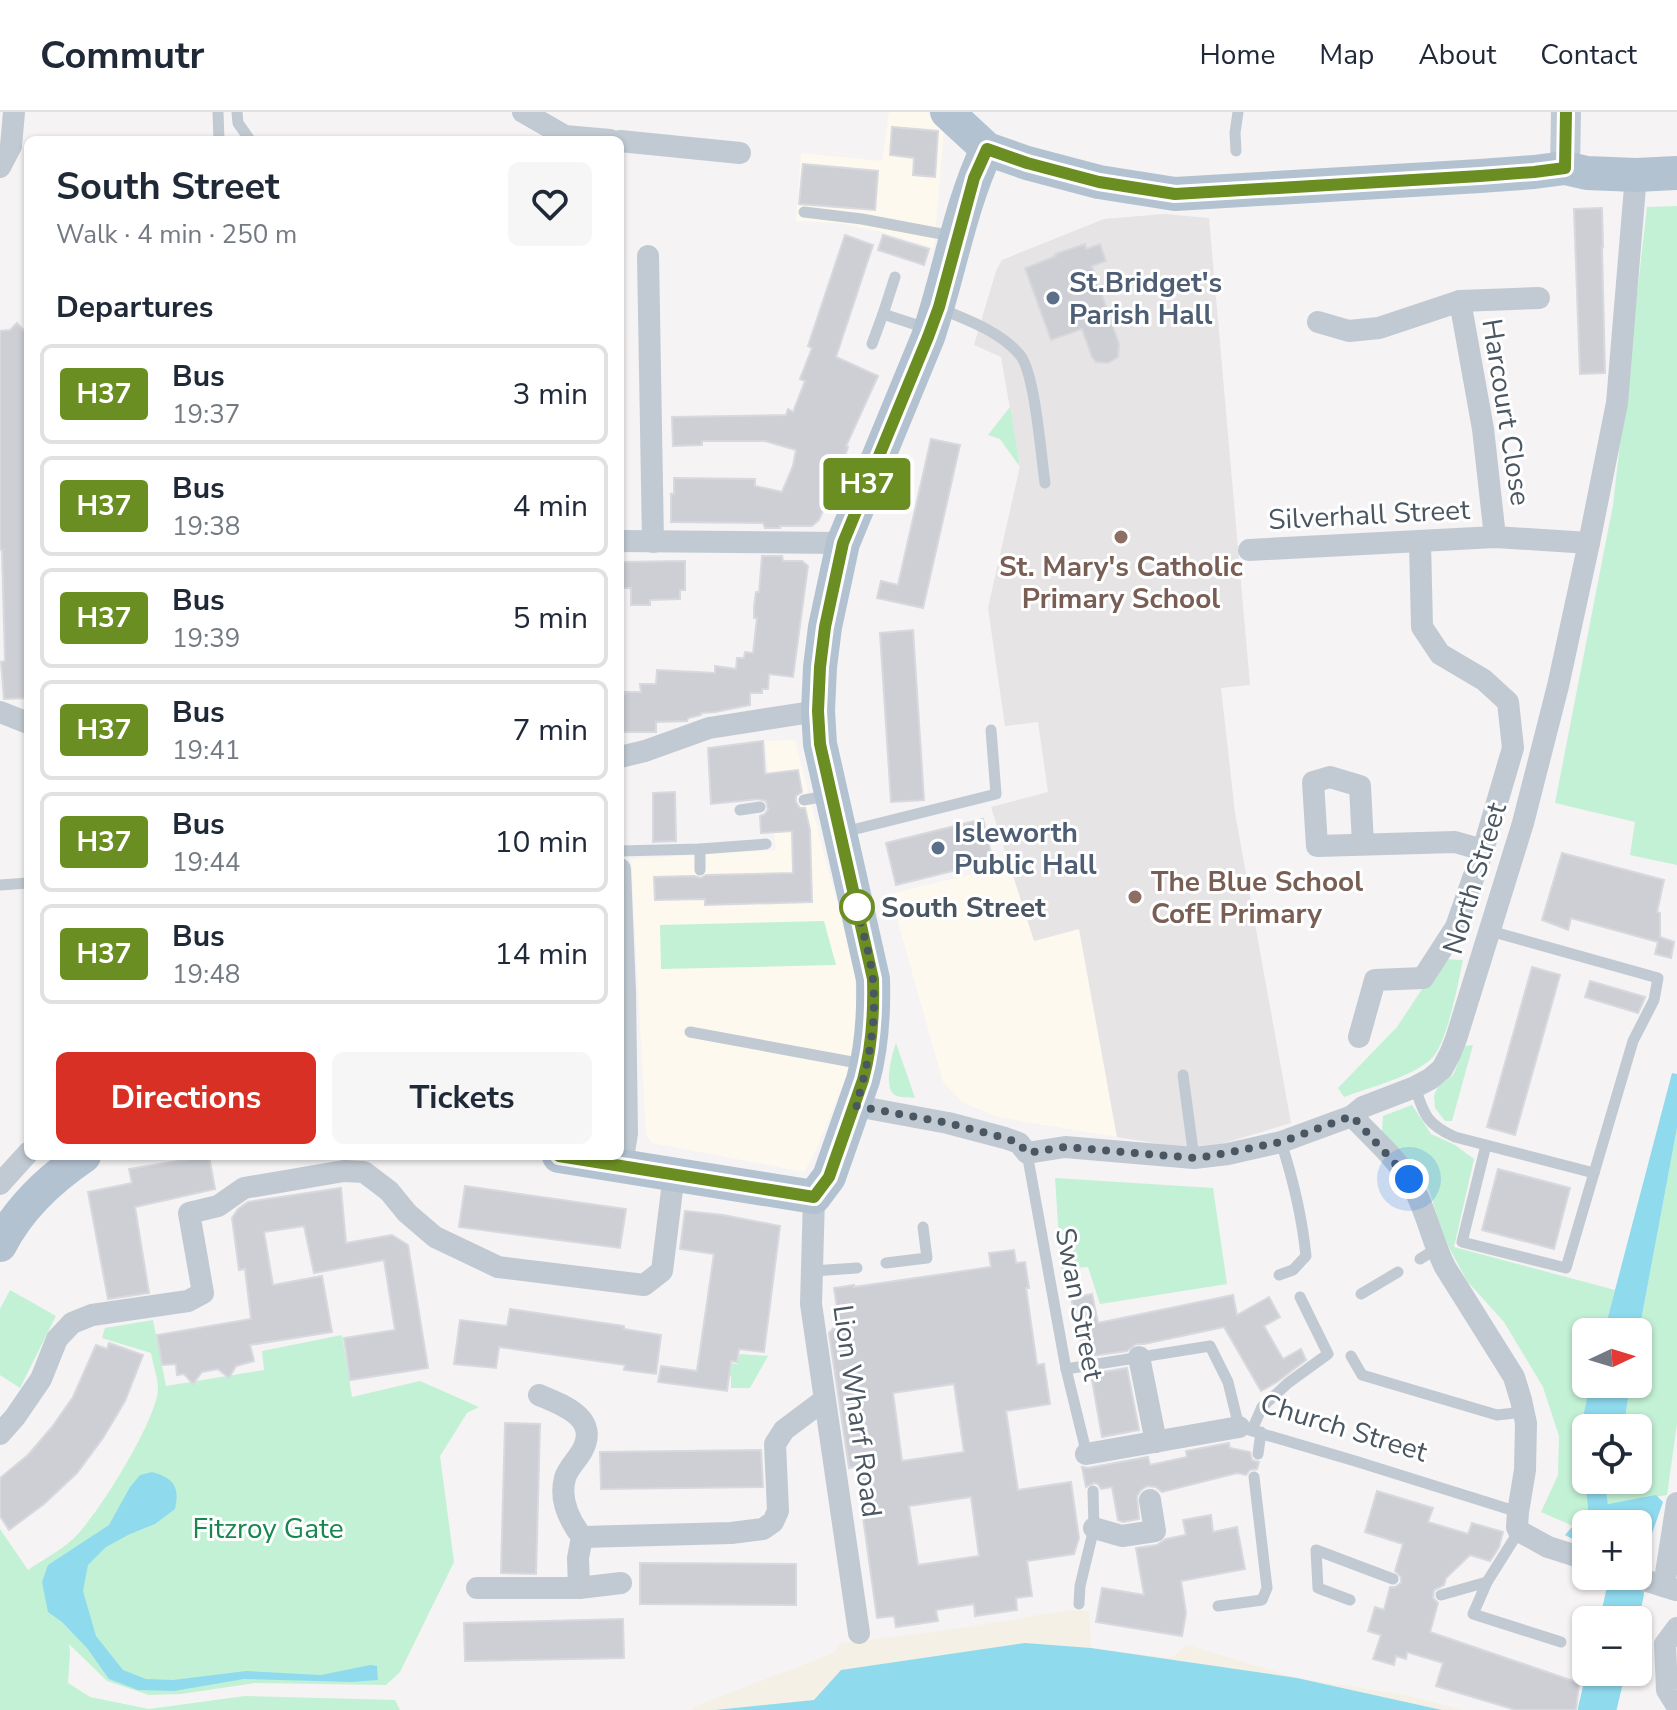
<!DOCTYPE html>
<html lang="en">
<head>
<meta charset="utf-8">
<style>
  :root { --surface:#fff; --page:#f6f6f7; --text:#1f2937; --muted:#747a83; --line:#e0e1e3; --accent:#d93025 }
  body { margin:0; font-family:"Nunito Sans",sans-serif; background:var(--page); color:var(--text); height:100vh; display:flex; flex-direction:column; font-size:30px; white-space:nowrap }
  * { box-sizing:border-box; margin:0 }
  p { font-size:26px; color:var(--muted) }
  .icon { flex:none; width:44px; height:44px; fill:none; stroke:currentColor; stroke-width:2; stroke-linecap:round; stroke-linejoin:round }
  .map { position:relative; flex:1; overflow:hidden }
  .panel { position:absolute; left:24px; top:24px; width:600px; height:1024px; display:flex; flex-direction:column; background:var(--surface); border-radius:12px; box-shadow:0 2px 6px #0004 }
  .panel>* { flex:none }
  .badge { padding:0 16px; border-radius:6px; font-size:28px; line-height:52px }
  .needle { width:52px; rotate:86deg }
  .controls { position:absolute; left:1572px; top:1206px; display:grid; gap:16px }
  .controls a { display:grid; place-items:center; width:80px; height:80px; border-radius:12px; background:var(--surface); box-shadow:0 2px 6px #0004; font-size:40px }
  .you { position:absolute; width:40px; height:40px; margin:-20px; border:6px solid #fff; border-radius:50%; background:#1a73e8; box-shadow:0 0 0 12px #1a73e833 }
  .map>.badge { position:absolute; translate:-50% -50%; box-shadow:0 0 0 4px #fff }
  h2 { padding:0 32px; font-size:30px; line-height:72px }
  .round { display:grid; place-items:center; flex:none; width:84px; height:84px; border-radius:12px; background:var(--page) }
  .overview { display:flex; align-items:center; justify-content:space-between; height:136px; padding:0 32px }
  h1 { font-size:38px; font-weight:700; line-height:60px }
  .button { display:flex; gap:16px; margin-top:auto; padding:16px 32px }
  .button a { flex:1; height:92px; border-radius:12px; background:var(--accent); color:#fff; font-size:32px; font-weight:700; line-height:92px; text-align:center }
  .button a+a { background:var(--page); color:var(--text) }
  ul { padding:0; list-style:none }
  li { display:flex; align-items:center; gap:24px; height:100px; margin:0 16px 12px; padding:0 16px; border:4px solid var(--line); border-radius:12px }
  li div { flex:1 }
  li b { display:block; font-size:30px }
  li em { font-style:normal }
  li .badge { min-width:88px; font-weight:700; text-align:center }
  header { display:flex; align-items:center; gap:48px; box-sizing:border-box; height:112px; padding:0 40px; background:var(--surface); border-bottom:2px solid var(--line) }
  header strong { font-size:38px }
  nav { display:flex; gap:44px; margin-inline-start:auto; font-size:28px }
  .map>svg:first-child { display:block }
  .commercial { fill:#fdf9ef }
  .education { fill:#e6e4e5 }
  .green { fill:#c3f1d5 }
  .sand { fill:#f5f0e5 }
  .water { fill:#90daee }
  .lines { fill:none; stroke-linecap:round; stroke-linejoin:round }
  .river { stroke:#90daee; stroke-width:38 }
  .building { fill:#cdcfd5; stroke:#d7d9de; stroke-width:2; fill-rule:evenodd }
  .lane { stroke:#c1cad2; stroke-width:11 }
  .street { stroke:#c1cad2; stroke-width:22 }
  .secondary { stroke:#c1cbd6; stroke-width:30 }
  .primary { stroke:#b3c2d1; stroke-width:34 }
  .line-casing { stroke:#fff; stroke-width:18 }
  .line { stroke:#6b8e23; stroke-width:12 }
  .walk { stroke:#4a5661; stroke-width:8; stroke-dasharray:0 14.4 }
  .service-dot { fill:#5c6f8a; stroke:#fff; stroke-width:3 }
  .education-dot { fill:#8d6e63; stroke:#fff; stroke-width:3 }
  .stop-dot { fill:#fff; stroke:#6b8e23; stroke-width:4 }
  .labels { text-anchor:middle; stroke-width:6; stroke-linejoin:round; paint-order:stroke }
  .service-label { font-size:28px; font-weight:bold; fill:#4e5e75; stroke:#fff; text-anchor:start }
  .street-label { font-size:28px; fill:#4a5661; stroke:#fff }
  .education-label { font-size:28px; font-weight:bold; fill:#785e54; stroke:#fff }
  .stop-label { font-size:28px; font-weight:bold; fill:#4a5661; stroke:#fff; text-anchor:start }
  .park-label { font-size:28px; fill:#17864f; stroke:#fff }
</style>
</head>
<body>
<header>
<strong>Commutr</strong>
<nav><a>Home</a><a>Map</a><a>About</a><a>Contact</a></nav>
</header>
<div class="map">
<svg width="1677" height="1598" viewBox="0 0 1677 1598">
  <rect width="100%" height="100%" fill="#f5f3f3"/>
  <g class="commercial">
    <polygon points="889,0 927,0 944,18 934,136 881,120 838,111 796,109 801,41 882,49"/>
    <polygon points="795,628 828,758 854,845 857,915 848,960 818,1034 804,1060 652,1031 646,1023 631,747 776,738 765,629"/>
    <polygon points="1010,753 1034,829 1079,817 1117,1025 997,1005 962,990 943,970 890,782"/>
  </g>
  <polygon class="education" points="1164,102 1209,106 1250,573 1221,576 1235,701 1291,1011 1225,1031 1199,1034 1172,1034 1117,1025 1079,817 1034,829 991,695 1048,680 1038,610 1005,614 988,496 1020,354 1001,245 974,233 996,159 1002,148 1104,107"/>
  <g class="green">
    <polygon points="1677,94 1677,753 1630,743 1635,710 1555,691 1613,393 1647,95"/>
    <polygon points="1010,295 1020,355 1000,327 988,323"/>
    <polygon points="824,809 836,853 661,857 660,813"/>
    <path d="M1442,847L1463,848C1458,871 1447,934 1430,948C1409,966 1370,975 1344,985L1338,976L1397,915Z"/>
    <path d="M896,931L915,986C909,985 899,986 895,983C883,976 892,942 896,931Z"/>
    <polygon points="1473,933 1452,1009 1445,1009 1435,996 1434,983 1439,973 1453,963 1465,934"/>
    <polygon points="1412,993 1431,1022 1455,1033 1474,1047 1454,1135 1615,1178 1604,1220 1586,1220 1586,1272 1590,1272 1580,1319 1588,1398 1573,1414 1541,1400 1558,1363 1559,1324 1543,1275 1504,1210 1467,1169 1445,1128 1429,1078 1412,1052 1403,1048 1382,1020 1383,1004"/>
    <polygon points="1677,1016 1677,1312 1667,1383 1608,1392 1604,1368 1638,1368 1638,1316 1619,1316 1625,1307 1630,1272 1638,1272 1638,1225"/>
    <polygon points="1055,1066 1213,1076 1227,1172 1100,1192 1088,1155 1061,1157"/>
    <polygon points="10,1178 56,1204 20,1276 0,1263 0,1197"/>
    <path d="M153,1208L166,1274L264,1258L262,1239L342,1223L352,1285L420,1269L479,1295L467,1301L440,1344L454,1450L400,1560L386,1573L255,1571L181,1582L149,1583L107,1569L69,1532L70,1541L68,1571L90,1585L149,1597L245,1584L395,1588L400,1598H0V1417L28,1458C42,1448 60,1439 73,1427C97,1405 156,1309 158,1278C158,1267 153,1252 151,1241L102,1226L105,1216Z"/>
    <polygon points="740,1242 768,1244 750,1276 731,1276 731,1264 696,1258 698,1247 737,1252"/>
  </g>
  <polygon class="sand" points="1069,1498 1089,1499 1091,1536 1171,1546 1187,1533 1297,1566 1405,1583 1462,1598 693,1598 693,1595 834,1541 841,1531 942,1519"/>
  <g class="water">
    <polygon points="1672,961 1677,962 1677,1016 1638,1225 1638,1220 1604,1220"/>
    <polygon points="1590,1272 1630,1272 1625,1307 1619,1316 1586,1316 1586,1368 1604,1368 1608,1392 1656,1383 1663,1390 1640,1456 1638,1456 1638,1412 1586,1412 1586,1434 1565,1423 1588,1397 1580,1319"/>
    <path d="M152,1360C174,1366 180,1375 175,1397L155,1412L130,1422L106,1435L88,1453L83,1479L96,1524L123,1558L146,1567L173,1568L246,1559L321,1563L370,1553L377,1554L378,1568L351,1570L244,1567L174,1579L138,1578L109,1567L87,1536L62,1510L48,1500L42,1470L48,1453L109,1413L130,1375L140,1363Z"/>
    <polygon points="1025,1531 1091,1536 1297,1566 1442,1598 715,1598 814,1588 841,1558"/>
  </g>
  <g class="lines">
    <g class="river">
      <polyline points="1619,1508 1625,1481"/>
      <polyline points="1597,1598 1606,1560"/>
    </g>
  </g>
  <g class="building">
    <polygon points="892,15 938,19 935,65 913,63 914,46 890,43"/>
    <polygon points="803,52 878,59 875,98 799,92"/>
    <polygon points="1602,96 1603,135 1602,135 1605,261 1580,262 1574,97"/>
    <polygon points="845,123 873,133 836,245 878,264 846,334 848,335 841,356 819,408 812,414 780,414 780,416 765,416 763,411 671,410 671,382 674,382 674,366 755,367 755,374 782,380 793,354 796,338 765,329 702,329 702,333 673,334 672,305 786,303 788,297 793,300 805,269 800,267 812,236 808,234"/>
    <polygon points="883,123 929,137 924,153 878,138"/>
    <polygon points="1085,132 1086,137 1100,132 1106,149 1092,154 1119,232 1118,245 1108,251 1096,250 1092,245 1082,217 1051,228 1025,156 1056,144 1055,142"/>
    <polygon points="17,211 28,223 28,586 4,587 1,550 5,549 2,438 0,438 0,219 10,218"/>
    <polygon points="931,327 960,333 923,496 877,486 881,469 898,473"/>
    <polygon points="762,444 782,444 783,449 802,449 808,454 793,565 769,562 768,577 762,577 762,581 750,581 750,593 715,600 701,601 701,603 688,606 687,609 656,610 656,620 620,620 620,582 625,582 625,580 641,580 640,572 656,572 657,558 715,561 715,554 736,557 737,546 744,546 745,540 753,541 757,506 754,506 754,495 756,480 759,480"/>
    <polygon points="685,449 685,478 680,478 680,487 650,488 650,493 631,493 631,476 620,476 620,450"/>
    <polygon points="913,518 924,688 891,690 880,521"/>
    <polygon points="763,629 765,662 798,658 802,680 796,684 796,690 800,696 805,696 810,718 812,790 705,793 705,787 655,788 654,765 694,764 701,766 706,763 793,761 792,719 761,721 760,704 765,702 768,697 766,689 759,687 711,692 708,636"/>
    <polygon points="675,680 676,729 653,730 653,681"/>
    <polygon points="983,707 991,741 987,742 989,750 896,773 886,731"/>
    <polygon points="1562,741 1664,768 1657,800 1660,801 1660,825 1674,830 1671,846 1655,842 1658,830 1571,806 1568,818 1542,808"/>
    <polygon points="1532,855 1560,863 1515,1023 1487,1015"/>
    <polygon points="1590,869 1645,885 1644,888 1638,901 1585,885"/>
    <polygon points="209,1044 215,1077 135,1095 149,1181 108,1187 88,1080 132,1071 129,1057"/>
    <polygon points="1498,1057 1570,1076 1554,1137 1482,1118"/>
    <polygon points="465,1074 626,1097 620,1136 459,1115"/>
    <polygon points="341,1076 346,1131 392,1123 408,1133 428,1256 350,1268 344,1226 395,1218 384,1148 314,1161 304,1114 264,1120 273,1173 322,1164 332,1220 250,1233 254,1249 236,1254 229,1266 218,1257 202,1260 193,1272 184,1262 177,1263 176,1252 162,1253 157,1223 251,1207 245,1157 239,1158 232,1106 238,1097 248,1090"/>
    <polygon points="685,1099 723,1103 780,1114 764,1240 739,1237 737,1250 731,1249 727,1279 658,1270 661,1254 697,1259 714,1142 680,1137"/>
    <path d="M1014,1138L1016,1151L1025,1150L1029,1176H1026L1037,1253L1044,1252L1050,1292L1006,1299L1018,1378L1071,1370L1079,1426L1074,1442L1027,1449L1032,1484L1016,1486L1017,1498L975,1504L974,1492L936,1498L938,1509L896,1515L894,1504L877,1506L856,1355L849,1356L829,1221L839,1210L834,1176L854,1173V1175L991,1155L989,1141ZM954,1272L964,1340L902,1349L893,1281ZM971,1385L979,1444L918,1453L909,1394Z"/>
    <polygon points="1092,1182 1098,1211 1233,1183 1237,1203 1269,1185 1280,1205 1264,1214 1283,1247 1301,1237 1306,1248 1277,1270 1261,1279 1224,1215 1144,1232 1136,1232 1127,1239 1084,1245 1071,1186"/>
    <polygon points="510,1197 624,1214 624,1217 661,1223 656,1262 624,1258 625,1253 499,1235 496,1256 454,1252 460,1208 507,1214"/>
    <polygon points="109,1231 143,1243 125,1289 103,1326 77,1361 44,1392 9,1418 0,1404 0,1366 28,1343 52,1315 73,1285 96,1233 107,1237"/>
    <polygon points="1127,1256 1139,1318 1102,1325 1091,1262"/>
    <polygon points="505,1311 540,1312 536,1462 501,1461"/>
    <polygon points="1229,1331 1230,1336 1250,1340 1252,1348 1259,1350 1257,1357 1250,1358 1246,1363 1237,1361 1162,1380 1156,1375 1147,1374 1141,1378 1137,1384 1139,1407 1123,1410 1118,1408 1112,1375 1101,1377 1098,1372 1094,1371 1086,1375 1082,1355 1088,1356 1148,1345 1150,1353 1187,1345 1186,1339"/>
    <polygon points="761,1338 763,1375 601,1377 600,1340"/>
    <polygon points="1377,1379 1433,1396 1428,1410 1468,1422 1472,1411 1503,1420 1499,1435 1490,1449 1470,1443 1446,1466 1444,1473 1434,1478 1433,1486 1438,1491 1430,1520 1579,1571 1576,1598 1516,1598 1436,1574 1443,1551 1407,1540 1406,1547 1396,1544 1394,1553 1373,1547 1381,1523 1368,1519 1375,1495 1384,1498 1390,1475 1395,1475 1401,1471 1401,1465 1395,1459 1403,1432 1365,1420"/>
    <polygon points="1211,1403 1213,1420 1237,1415 1245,1457 1181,1469 1186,1501 1182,1524 1096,1510 1102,1476 1144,1483 1136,1436 1157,1433 1166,1427 1186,1423 1183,1408"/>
    <polygon points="640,1451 796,1452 796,1493 640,1492"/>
    <polygon points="623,1507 624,1546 465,1549 464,1511"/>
  </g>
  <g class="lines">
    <g class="lane">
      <polyline points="218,0 219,28"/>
      <polyline points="237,0 238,11 250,28"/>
      <polyline points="1236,39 1235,21 1238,0"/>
      <polyline points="804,100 862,107 952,124"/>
      <polyline points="895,165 883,202 926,216"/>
      <path d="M939,196C967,208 1000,219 1020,243C1035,261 1041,344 1045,371"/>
      <polyline points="872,232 883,202"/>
      <polyline points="804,688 826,684"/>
      <polyline points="740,698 760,695"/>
      <polyline points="844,720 996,682 991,618"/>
      <polyline points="620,739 700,737 766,732"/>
      <polyline points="700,758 700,737"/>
      <polyline points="0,773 28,771"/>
      <polyline points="690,920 863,952"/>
      <polyline points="1183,963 1194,1046"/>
      <path d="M1415,975C1424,1004 1428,1013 1455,1025L1594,1061L1633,929L1654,888L1658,866L1490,819"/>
      <polyline points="1486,1033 1462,1130 1566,1156 1594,1061"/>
      <polyline points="1027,1041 1066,1257 1087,1343"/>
      <polyline points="1420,1147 1436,1137"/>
      <polyline points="886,1151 927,1146 923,1115"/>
      <polyline points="812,1159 857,1156"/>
      <path d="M1279,1163L1293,1158L1306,1144C1302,1105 1293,1067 1281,1030"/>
      <polyline points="1361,1182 1398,1160"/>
      <polyline points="1351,1244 1362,1263 1497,1303 1524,1300"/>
      <polyline points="1066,1257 1210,1234 1228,1270 1239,1315 1355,1349 1518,1400"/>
      <polyline points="1252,1318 1262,1295 1288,1271 1328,1242 1300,1185"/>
      <polyline points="1258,1342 1261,1320"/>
      <polyline points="1519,1419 1487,1470 1473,1502 1561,1530"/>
      <polyline points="1441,1483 1487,1470"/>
      <polyline points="1350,1488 1318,1476 1316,1438 1393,1467"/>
      <polyline points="1079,1492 1080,1474 1094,1416 1093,1379"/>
      <polyline points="1218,1494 1262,1488 1267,1476 1254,1365"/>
    </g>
    <g class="street">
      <polyline points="523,0 565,24 610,28"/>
      <polyline points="620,29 740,41"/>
      <polyline points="0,55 11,34 14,0"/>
      <polyline points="648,144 653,430"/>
      <polyline points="1460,189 1539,186"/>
      <polyline points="1318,210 1349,219 1379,216 1460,189 1483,317 1495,425"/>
      <polyline points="620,429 843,431"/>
      <polyline points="1249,438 1495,425 1589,431"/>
      <polyline points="0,600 28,611"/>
      <polyline points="620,645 645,639 709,616 818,599"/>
      <polyline points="1363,732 1360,674 1330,665 1313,670 1317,734 1455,730 1483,738"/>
      <polyline points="620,757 625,880 627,1021 622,1053"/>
      <polyline points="1359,925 1375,868 1423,866 1456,815 1483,738 1513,636 1508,590 1484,568 1440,542 1422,515 1420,430"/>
      <polyline points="856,994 948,1011 1005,1026 1019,1031 1027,1041 1065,1035 1194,1046 1228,1042 1281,1030 1352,1004 1363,995 1415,975 1430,967 1442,957 1450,942 1456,927 1523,711 1558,574 1589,431 1617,291 1636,63"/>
      <path d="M1352,1004C1371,1024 1395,1045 1410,1069C1426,1096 1431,1127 1445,1155L1514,1265L1521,1288L1526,1311L1525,1358L1518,1400L1517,1415L1519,1419L1548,1435L1586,1447"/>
      <polyline points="0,1072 28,1041"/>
      <polyline points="814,1085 811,1192 859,1521"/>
      <polyline points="1139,1245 1156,1330"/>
      <path d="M539,1283C563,1293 600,1306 582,1339C577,1348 568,1356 565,1366C559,1388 569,1408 582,1425L578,1446L579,1476"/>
      <polyline points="0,1322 15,1305 41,1267 57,1227 72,1211 92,1203 188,1189 203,1181 189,1101 218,1094 244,1076 344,1059 364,1060 389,1079 407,1101 435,1125 498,1155 644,1173 662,1159 674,1062"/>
      <polyline points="1086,1342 1239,1315"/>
      <polyline points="1094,1416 1122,1424 1155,1419 1150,1388"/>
      <polyline points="582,1425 731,1421 763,1417 773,1410 778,1399 775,1332 784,1318 824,1288"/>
      <polyline points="1631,1464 1676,1478"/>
      <polyline points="1664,1474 1677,1391"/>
      <polyline points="477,1476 579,1476 621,1471"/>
      <polyline points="1677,1516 1665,1532 1667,1578 1677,1594"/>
    </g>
    <polyline class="secondary" points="1565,56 1566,0"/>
    <g class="primary">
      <polyline points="947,0 987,37 1027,51 1099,70 1175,82 1480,64 1534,60 1565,56 1587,61 1636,63 1677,61"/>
      <path d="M559,1044L814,1085L829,1065L863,968C872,935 874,902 873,867L820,632L818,599L820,555L825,515L843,431L928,225C949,163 959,97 987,37"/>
      <path d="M0,1133C19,1096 50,1067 84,1044"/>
    </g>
  </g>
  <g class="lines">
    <defs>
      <path id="line" d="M559,1044L814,1085L829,1065L863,968C872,935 874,902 873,867L820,632L818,599L820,555L825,515L843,431L928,225L939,195L974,66L987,37L1027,51L1099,70L1175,82L1480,64L1534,60L1565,56L1566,0"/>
    </defs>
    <use href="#line" class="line-casing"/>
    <use href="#line" class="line"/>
    <path class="walk" d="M857,795L855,789C861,814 871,844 873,869C877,912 868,953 856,994L948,1011L1005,1026L1019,1031L1027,1041L1065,1035L1194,1046L1211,1044L1281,1030L1352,1004L1409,1067"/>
  </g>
  <g class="service-dot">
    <circle cx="1053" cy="186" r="8"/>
    <circle cx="938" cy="736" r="8"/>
  </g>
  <g class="education-dot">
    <circle cx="1121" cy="425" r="8"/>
    <circle cx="1135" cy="785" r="8"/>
  </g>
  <circle class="stop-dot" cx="857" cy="795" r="16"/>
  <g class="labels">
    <g class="service-label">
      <text x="1069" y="180">St.Bridget's<tspan x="1069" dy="32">Parish Hall</tspan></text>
      <text x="954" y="730">Isleworth<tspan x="954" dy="32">Public Hall</tspan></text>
    </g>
    <g class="street-label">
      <text transform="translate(1507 300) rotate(81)" y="10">Harcourt Close</text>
      <text transform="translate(1369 402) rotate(-3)" y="10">Silverhall Street</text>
      <text transform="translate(1474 766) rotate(-73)" y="10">North Street</text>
      <text transform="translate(1080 1192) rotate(79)" y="10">Swan Street</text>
      <text transform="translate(858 1299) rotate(82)" y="10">Lion Wharf Road</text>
      <text transform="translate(1344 1315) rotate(17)" y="10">Church Street</text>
    </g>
    <g class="education-label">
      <text x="1121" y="464">St. Mary's Catholic<tspan x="1121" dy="32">Primary School</tspan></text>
      <text x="1151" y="779" text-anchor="start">The Blue School<tspan x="1151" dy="32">CofE Primary</tspan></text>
    </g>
    <g class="stop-label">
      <text x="881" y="805">South Street</text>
    </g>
    <g class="park-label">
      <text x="268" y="1426">Fitzroy Gate</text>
    </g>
  </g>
</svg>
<div class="controls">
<a><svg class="needle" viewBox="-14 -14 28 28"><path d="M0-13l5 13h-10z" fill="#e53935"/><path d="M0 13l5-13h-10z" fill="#747a83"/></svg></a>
<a><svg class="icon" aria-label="locate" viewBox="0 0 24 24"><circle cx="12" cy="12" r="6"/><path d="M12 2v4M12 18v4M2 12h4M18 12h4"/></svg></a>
<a>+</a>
<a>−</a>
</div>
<div class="you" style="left:1409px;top:1067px"></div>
<b class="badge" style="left:867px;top:372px;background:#6b8e23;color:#fff">H37</b>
<section class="panel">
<div class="overview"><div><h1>South Street</h1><p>Walk · 4 min · 250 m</p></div><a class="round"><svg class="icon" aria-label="heart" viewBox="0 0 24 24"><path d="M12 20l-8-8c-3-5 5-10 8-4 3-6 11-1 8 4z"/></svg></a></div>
<h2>Departures</h2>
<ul>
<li><span class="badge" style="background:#6b8e23;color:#fff">H37</span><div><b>Bus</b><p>19:37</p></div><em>3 min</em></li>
<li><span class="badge" style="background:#6b8e23;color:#fff">H37</span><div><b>Bus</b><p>19:38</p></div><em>4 min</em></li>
<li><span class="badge" style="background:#6b8e23;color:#fff">H37</span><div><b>Bus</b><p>19:39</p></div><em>5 min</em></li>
<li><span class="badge" style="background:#6b8e23;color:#fff">H37</span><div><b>Bus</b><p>19:41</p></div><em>7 min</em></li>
<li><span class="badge" style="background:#6b8e23;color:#fff">H37</span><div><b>Bus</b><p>19:44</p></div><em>10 min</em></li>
<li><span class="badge" style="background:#6b8e23;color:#fff">H37</span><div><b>Bus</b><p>19:48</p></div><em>14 min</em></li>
</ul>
<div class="button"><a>Directions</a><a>Tickets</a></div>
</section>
</div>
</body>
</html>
